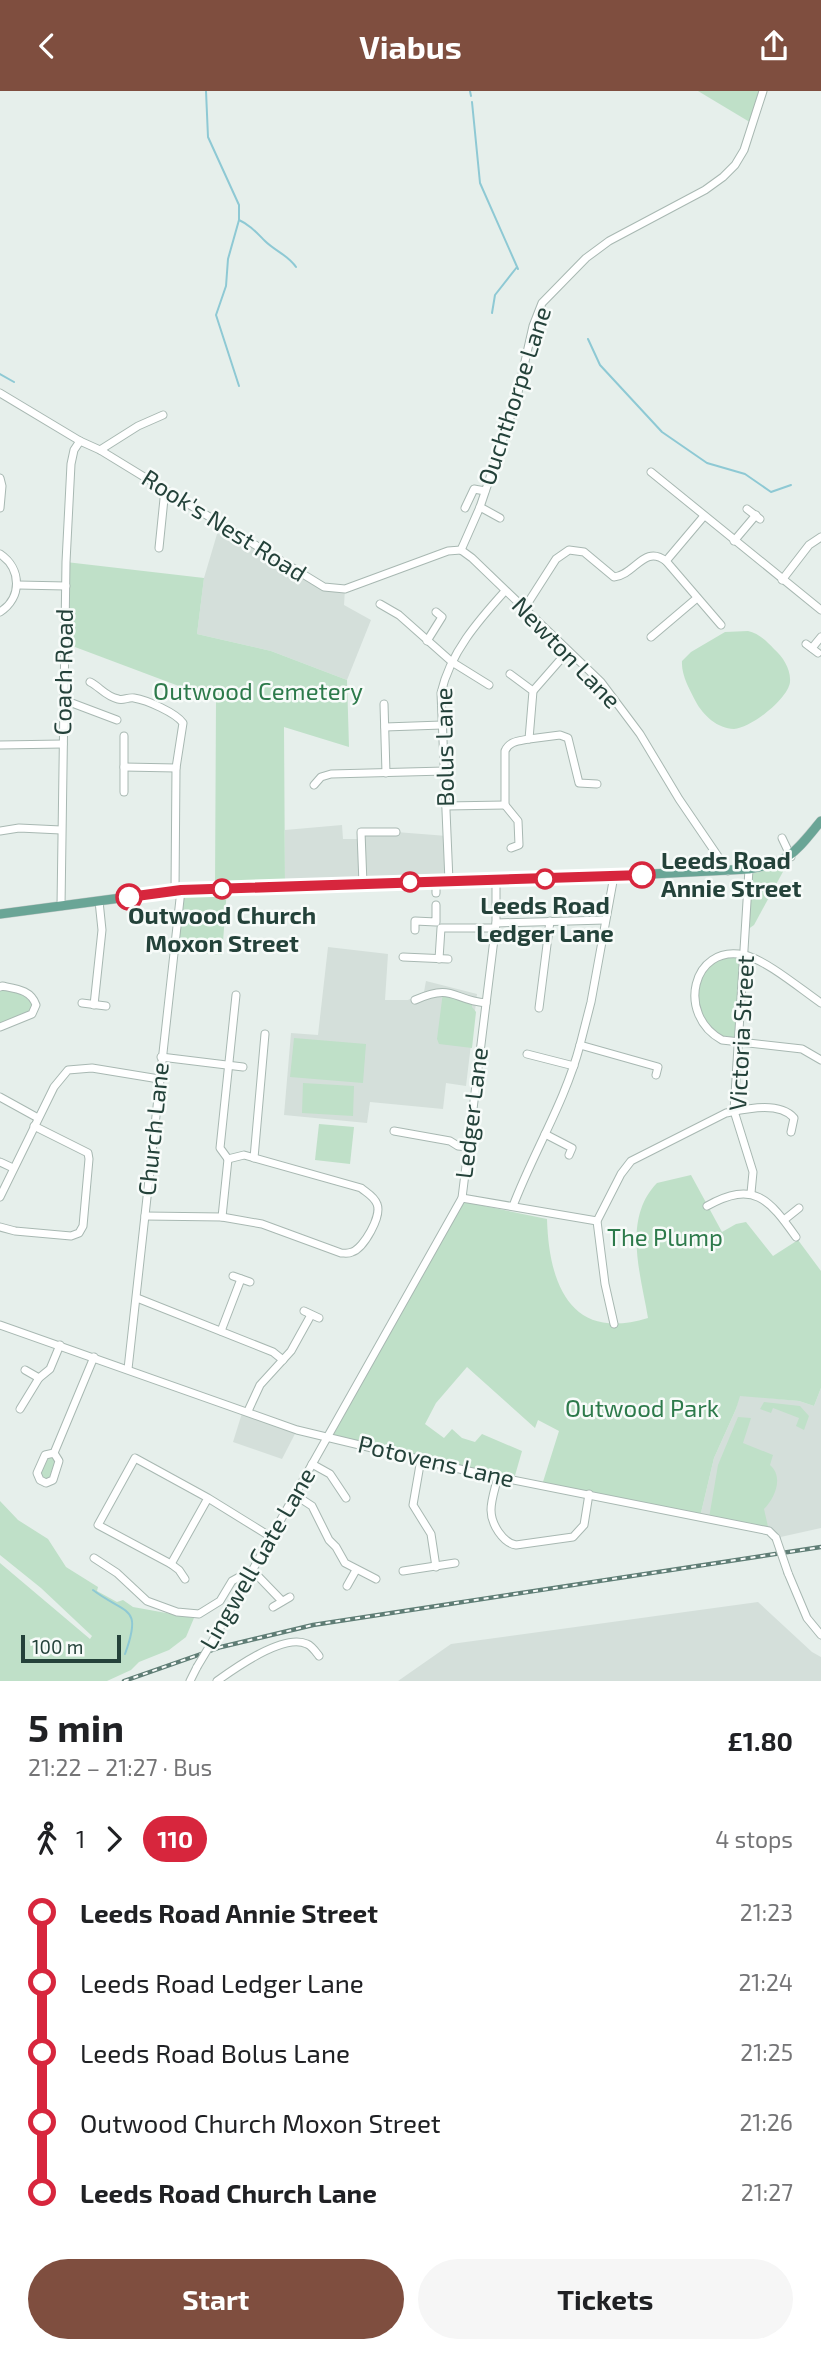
<!DOCTYPE html>
<html lang="en">
<head>
<meta charset="utf-8">
<style>
  :root { --surface:#fff; --page:#f6f6f6; --text:#202124; --muted:#757577; --accent:#7f4e3f }
  body { margin:0; font-family:"Exo 2",sans-serif; background:var(--page); color:var(--text); height:100vh; display:flex; flex-direction:column; font-size:26px; white-space:nowrap }
  * { box-sizing:border-box; margin:0 }
  p { font-size:23px; color:var(--muted) }
  .icon { flex:none; width:38px; height:38px; fill:none; stroke:currentColor; stroke-width:2; stroke-linecap:round; stroke-linejoin:round }
  .map { position:relative; height:1590px; overflow:hidden }
  .drawer { display:flex; flex-direction:column; background:var(--surface); flex:1 }
  .drawer>* { flex:none }
  .badge { padding:0 14px; border-radius:23px; font-size:24px; line-height:46px }
  .scale { position:absolute; left:21px; bottom:18px; width:100px; box-sizing:border-box; padding-left:7px; border:4px solid #24423a; border-top:0; font-size:19px; line-height:24px; white-space:nowrap; color:#24423a; -webkit-text-stroke:5px #f7fbf9; paint-order:stroke }
  .map>.badge { position:absolute; translate:-50% -50%; box-shadow:0 0 0 4px #fff }
  .legs { display:flex; align-items:center; gap:10px; height:77px; padding:0 28px; font-size:23px }
  .legs p { margin-inline-start:auto }
  .head { display:flex; align-items:center; justify-content:space-between; height:119px; padding:0 28px }
  h1 { font-size:38px; font-weight:700; line-height:52px }
  .button { display:flex; gap:14px; margin-top:auto; padding:14px 28px }
  .button a { flex:1; height:80px; border-radius:42px; background:var(--accent); color:#fff; font-size:28px; font-weight:700; line-height:80px; text-align:center }
  .button a+a { background:var(--page); color:var(--text) }
  ul { padding:0 28px; list-style:none }
  li { display:flex; align-items:center; gap:24px; height:70px; font-size:26px }
  li i { display:grid; place-items:center; width:10px; height:100%; margin:0 9px; background:currentColor }
  li i::after { content:''; width:18px; height:18px; margin:-9px; border:5px solid; border-radius:50%; background:var(--surface) }
  li p { margin-inline-start:auto }
  li:first-child i { background:linear-gradient(#0000 50%,currentColor 0) }
  li:last-child i { background:linear-gradient(currentColor 50%,#0000 0) }
  header { display:flex; justify-content:space-between; align-items:center; height:91px; padding:0 28px; background:var(--accent); color:#fff; font-size:32px; font-weight:700 }
  .map>svg:first-child { display:block }
  .built { fill:#d4dfda }
  .green { fill:#bfe0c8 }
  .lines { fill:none; stroke-linecap:round; stroke-linejoin:round }
  .stream { stroke:#8ec9d4; stroke-width:2 }
  .minor-casing { stroke:#a8b8b2; stroke-width:9 }
  .major-casing { stroke:#c2cac8; stroke-width:10 }
  .minor { stroke:#fff; stroke-width:7 }
  .major { stroke:#6aa596; stroke-width:9 }
  .rail-casing { stroke:#5f7d75; stroke-width:4.5 }
  .rail { stroke:#f7fbf9; stroke-width:2; stroke-dasharray:5; stroke-linecap:butt }
  .minor-bridge-casing { stroke:#a8b8b2; stroke-width:9; stroke-linecap:butt }
  .minor-bridge { stroke:#fff; stroke-width:7 }
  .line-1-casing { stroke:#fff; stroke-width:16 }
  .line-1 { stroke:#d7263d; stroke-width:10 }
  .stop-1-dot { fill:#fff; stroke:#d7263d; stroke-width:3.5 }
  .labels { text-anchor:middle; stroke-width:5; stroke-linejoin:round; paint-order:stroke }
  .street-label { font-size:24px; fill:#24423a; stroke:#f7fbf9 }
  .park-label { font-size:24px; fill:#2d7a4b; stroke:#f7fbf9 }
  .stop-label { font-size:24px; font-weight:bold; fill:#24423a; stroke:#f7fbf9 }
</style>
</head>
<body>
<header><svg class="icon" aria-label="back" viewBox="0 0 24 24"><path d="M15 5l-7 7 7 7"/></svg>Viabus<svg class="icon" aria-label="share" viewBox="0 0 24 24"><path d="M12 15V3M7 8l5-5 5 5M5 13v7h14v-7"/></svg></header>
<div class="map">
<svg width="821" height="1590" viewBox="0 0 821 1590">
  <rect width="100%" height="100%" fill="#e6efeb"/>
  <g class="built">
    <polygon points="220,433 316,492 345,498 344,514 371,529 347,589 271,560 197,543 204,487"/>
    <polygon points="342,734 343,748 361,748 361,741 396,741 447,745 449,790 285,796 285,739"/>
    <polygon points="328,856 388,863 385,909 408,909 424,901 426,890 477,903 466,995 446,992 443,1018 370,1011 367,1032 284,1024 291,942 318,944"/>
    <polygon points="821,1297 821,1437 776,1447 773,1442 700,1426 714,1367 736,1318 739,1304 799,1310 814,1315"/>
    <polygon points="243,1319 297,1339 282,1368 233,1351"/>
    <polygon points="758,1511 812,1561 821,1566 821,1590 398,1590 451,1553"/>
  </g>
  <g class="green">
    <polygon points="698,0 763,0 753,33"/>
    <polygon points="66,471 204,487 197,543 271,560 347,589 349,656 284,636 285,796 227,798 222,864 174,859 181,799 215,797 216,609 67,553"/>
    <path d="M748,540C758,542 767,550 774,558C783,566 791,578 790,591C788,608 751,637 734,638C718,638 703,624 696,611C690,599 681,584 682,570L691,561L725,541Z"/>
    <polygon points="791,766 754,834 747,839 749,778"/>
    <polygon points="745,864 737,951 711,943 695,918 697,888 714,868"/>
    <polygon points="0,896 34,906 32,923 0,936"/>
    <polygon points="443,901 472,911 472,916 476,921 472,957 439,953 437,948"/>
    <polygon points="294,947 366,953 363,992 290,986"/>
    <polygon points="303,992 354,995 353,1025 302,1022"/>
    <polygon points="319,1033 354,1036 350,1073 315,1069"/>
    <path d="M691,1084L722,1141L736,1133L746,1131L773,1165L798,1149L821,1180V1297L814,1315L799,1310L740,1305L736,1318L714,1367L700,1426L542,1394L559,1340L538,1329L535,1337L467,1276L436,1312L425,1333L444,1347L452,1338L462,1347L475,1351L482,1343L522,1360L514,1388L327,1346L457,1114L465,1111L547,1128C549,1194 571,1251 648,1227C641,1184 622,1128 657,1092Z"/>
    <polygon points="764,1311 800,1315 809,1325 804,1339 796,1335 799,1327 773,1317 771,1322 760,1318"/>
    <path d="M738,1326L751,1327L743,1352L773,1364L770,1374C784,1386 775,1407 764,1418L769,1440L709,1427L718,1374Z"/>
    <polygon points="54,1362 59,1370 53,1389 46,1392 37,1382 45,1364"/>
    <polygon points="0,1410 18,1429 48,1448 66,1476 98,1496 97,1500 117,1511 123,1509 133,1516 194,1527 186,1546 169,1559 139,1571 131,1579 107,1590 0,1590 0,1472 90,1548 92,1545 41,1497 0,1464"/>
  </g>
  <g class="lines">
    <g class="stream">
      <polyline points="206,0 208,46 239,114 239,129 228,168 226,195 216,224 239,295"/>
      <polyline points="470,0 471,5"/>
      <polyline points="472,11 480,92 518,178"/>
      <path d="M239,129C250,134 256,141 265,150C275,160 288,164 296,176"/>
      <polyline points="492,222 495,204 517,176"/>
      <polyline points="588,248 600,274 662,341 707,372 745,383 771,401 791,394"/>
      <polyline points="0,283 14,291"/>
      <path d="M93,1499C126,1524 143,1514 125,1563"/>
    </g>
    <defs>
      <g id="minor">
        <polyline points="0,302 80,350 100,359 324,496 345,498 448,460 461,459"/>
        <polyline points="100,359 138,335 163,324"/>
        <polyline points="651,381 821,519"/>
        <polyline points="0,387 2,395 0,417"/>
        <polyline points="480,416 500,427"/>
        <polyline points="465,417 474,398 485,400"/>
        <polyline points="747,418 760,428"/>
        <polyline points="734,450 756,424"/>
        <polyline points="159,457 165,398"/>
        <polyline points="461,459 480,416 517,306 533,235 542,212 586,167 609,150 705,99 723,86 735,74 744,59 763,0"/>
        <polyline points="461,459 472,467 601,591 640,643 679,708 728,780"/>
        <path d="M0,463C22,478 22,507 0,521"/>
        <polyline points="666,470 704,425"/>
        <polyline points="782,489 809,454 821,446"/>
        <polyline points="18,494 66,495"/>
        <polyline points="380,513 399,524 452,571 489,594"/>
        <path d="M524,518L556,468L569,459L584,461L614,486C635,484 644,453 666,470L721,534"/>
        <polyline points="651,546 697,507"/>
        <polyline points="427,550 442,526 436,521"/>
        <polyline points="806,553 818,562"/>
        <polyline points="812,557 821,546"/>
        <path d="M510,583L533,600L529,648C519,650 509,650 505,660V714L518,730L519,754L511,757"/>
        <path d="M90,591C100,596 105,605 118,608C123,610 128,606 134,607C147,609 176,622 183,632L176,677L175,799"/>
        <polyline points="533,600 568,560"/>
        <polyline points="64,609 117,629"/>
        <polyline points="384,613 386,682"/>
        <polyline points="385,636 442,634"/>
        <polyline points="124,645 124,701"/>
        <polyline points="529,648 560,644 568,647 579,692 597,693"/>
        <polyline points="0,654 63,653"/>
        <polyline points="124,676 176,677"/>
        <polyline points="314,694 321,686 331,683 445,680"/>
        <polyline points="446,715 505,714"/>
        <polyline points="0,740 19,737 61,739"/>
        <polyline points="782,747 791,766"/>
        <polyline points="749,778 734,1020 753,1081 751,1102"/>
        <polyline points="614,785 591,911 580,954 658,976 656,984"/>
        <path d="M449,790L441,602C450,562 478,530 505,500"/>
        <polyline points="436,791 436,802"/>
        <polyline points="363,793 361,741 396,741"/>
        <polyline points="61,815 66,471 71,373 74,359 80,350"/>
        <polyline points="496,832 605,829"/>
        <polyline points="415,839 415,830 436,831 436,814"/>
        <polyline points="403,866 448,868"/>
        <polyline points="439,868 441,837 495,837"/>
        <path d="M0,896L2,895C17,898 31,899 36,914L32,923L0,936"/>
        <path d="M415,909C454,892 452,909 486,912"/>
        <polyline points="82,912 106,915"/>
        <path d="M821,912C802,899 765,868 744,864C692,853 676,924 722,949L802,958L821,969"/>
        <polyline points="94,914 102,839 99,810"/>
        <polyline points="539,917 550,830"/>
        <polyline points="527,963 574,975"/>
        <polyline points="161,966 243,976"/>
        <polyline points="0,1006 38,1027"/>
        <polyline points="394,1040 450,1050 458,1055 468,1056"/>
        <polyline points="545,1043 572,1057 569,1064"/>
        <polyline points="254,1067 265,943"/>
        <polyline points="228,1068 220,1057 236,904"/>
        <polyline points="0,1071 13,1077"/>
        <polyline points="0,1106 54,996 68,979 92,977 159,988"/>
        <polyline points="462,1107 597,1130"/>
        <path d="M513,1115C534,1060 565,1011 580,954"/>
        <path d="M707,1115C754,1089 769,1108 796,1146"/>
        <path d="M145,1125L222,1126L262,1133L341,1162C345,1162 348,1163 352,1161C364,1157 382,1125 377,1113C374,1105 367,1102 361,1097L244,1064L228,1068"/>
        <polyline points="222,1126 228,1068"/>
        <polyline points="784,1129 799,1117"/>
        <polyline points="0,1136 15,1140 71,1145 79,1142 83,1135 89,1068 88,1062 34,1035"/>
        <polyline points="233,1185 250,1191"/>
        <polyline points="137,1207 273,1261 283,1269"/>
        <polyline points="304,1220 319,1227"/>
        <path d="M614,1233L605,1193L597,1130L621,1083L631,1070L726,1022C746,1018 779,1010 794,1027L791,1041"/>
        <polyline points="0,1234 297,1339 468,1380 769,1440 776,1447"/>
        <polyline points="221,1240 241,1188"/>
        <polyline points="128,1278 181,799"/>
        <polyline points="39,1287 50,1278 60,1254"/>
        <polyline points="20,1318 39,1287 25,1279"/>
        <polyline points="248,1320 260,1294 291,1260 311,1224"/>
        <polyline points="54,1362 45,1364 37,1382 40,1389 46,1392 53,1389 59,1370 54,1362 94,1266"/>
        <polyline points="421,1368 413,1414 431,1443 436,1476"/>
        <polyline points="312,1373 330,1383 346,1407"/>
        <path d="M498,1385C496,1395 491,1408 491,1419C491,1433 503,1452 516,1454L573,1446L584,1434L589,1403"/>
        <polyline points="295,1404 312,1415 329,1449 336,1456 345,1472 376,1488"/>
        <polyline points="208,1407 171,1473 98,1434 135,1367 208,1407 271,1446"/>
        <polyline points="94,1467 117,1482 147,1510 177,1521 199,1523 220,1510 232,1490 252,1479 282,1510"/>
        <polyline points="171,1473 179,1479 185,1488"/>
        <polyline points="403,1480 455,1472"/>
        <polyline points="788,1482 807,1527 821,1544"/>
        <polyline points="347,1495 356,1479"/>
        <polyline points="273,1516 290,1506"/>
        <polyline points="212,1551 462,1107 496,832 496,789"/>
        <polyline points="190,1590 197,1576"/>
        <path d="M217,1590C235,1577 284,1542 307,1553C312,1555 316,1561 319,1565"/>
      </g>
      <path id="major" d="M0,823L181,799L535,789L749,778C791,771 795,761 821,730"/>
    </defs>
    <use href="#minor" class="minor-casing"/>
    <use href="#major" class="major-casing"/>
    <use href="#minor" class="minor"/>
    <use href="#major" class="major"/>
    <defs>
      <polyline id="rail" points="124,1590 221,1556 313,1534 821,1456"/>
    </defs>
    <use href="#rail" class="rail-casing"/>
    <use href="#rail" class="rail"/>
    <defs>
      <g id="minor-bridge">
        <polyline points="776,1447 788,1482"/>
        <polyline points="197,1576 212,1551"/>
      </g>
    </defs>
    <use href="#minor-bridge" class="minor-bridge-casing"/>
    <use href="#minor-bridge" class="minor-bridge"/>
  </g>
  <g class="lines">
    <defs>
      <polyline id="line-1" points="129,806 181,799 642,784"/>
    </defs>
    <use href="#line-1" class="line-1-casing"/>
    <use href="#line-1" class="line-1"/>
  </g>
  <g class="stop-1-dot">
    <circle cx="642" cy="784" r="12"/>
    <circle cx="545" cy="788" r="9"/>
    <circle cx="410" cy="791" r="9"/>
    <circle cx="222" cy="798" r="9"/>
    <circle cx="129" cy="806" r="12"/>
  </g>
  <g class="labels">
    <g class="street-label">
      <text transform="translate(515 305) rotate(-72)" y="8">Ouchthorpe Lane</text>
      <text transform="translate(224 435) rotate(32)" y="8">Rook's Nest Road</text>
      <text transform="translate(566 562) rotate(46)" y="8">Newton Lane</text>
      <text transform="translate(64 581) rotate(-89)" y="8">Coach Road</text>
      <text transform="translate(445 656) rotate(-91)" y="8">Bolus Lane</text>
      <text transform="translate(742 942) rotate(-87)" y="8">Victoria Street</text>
      <text transform="translate(472 1022) rotate(-83)" y="8">Ledger Lane</text>
      <text transform="translate(154 1038) rotate(-84)" y="8">Church Lane</text>
      <text transform="translate(436 1371) rotate(13)" y="8">Potovens Lane</text>
      <text transform="translate(258 1468) rotate(-60)" y="8">Lingwell Gate Lane</text>
    </g>
    <g class="park-label">
      <text x="258" y="609">Outwood Cemetery</text>
      <text x="665" y="1155">The Plump</text>
      <text x="642" y="1326">Outwood Park</text>
    </g>
    <g class="stop-label">
      <text x="661" y="778" text-anchor="start">Leeds Road<tspan x="661" dy="28">Annie Street</tspan></text>
      <text x="545" y="823">Leeds Road<tspan x="545" dy="28">Ledger Lane</tspan></text>
      <text x="222" y="833">Outwood Church<tspan x="222" dy="28">Moxon Street</tspan></text>
    </g>
  </g>
</svg>
<div class="scale">100 m</div>
</div>
<section class="drawer">
<div class="head"><div><h1>5 min</h1><p>21:22 – 21:27 · Bus</p></div><b>£1.80</b></div>
<div class="legs"><svg class="icon" aria-label="walk" viewBox="0 0 24 24"><circle cx="13" cy="4" r="2"/><path d="M13 8l-2 6 4 7M11 14l-3 7M7 12l3-4h3l4 4"/></svg>1<svg class="icon" aria-label="forward" viewBox="0 0 24 24"><path d="M9 5l7 7-7 7"/></svg><b class="badge" style="background:#d7263d;color:#fff">110</b><p>4 stops</p></div>
<ul>
<li><i style="color:#d7263d"></i><b>Leeds Road Annie Street</b><p>21:23</p></li>
<li><i style="color:#d7263d"></i><span>Leeds Road Ledger Lane</span><p>21:24</p></li>
<li><i style="color:#d7263d"></i><span>Leeds Road Bolus Lane</span><p>21:25</p></li>
<li><i style="color:#d7263d"></i><span>Outwood Church Moxon Street</span><p>21:26</p></li>
<li><i style="color:#d7263d"></i><b>Leeds Road Church Lane</b><p>21:27</p></li>
</ul>
<div class="button"><a>Start</a><a>Tickets</a></div>
</section>
</body>
</html>
